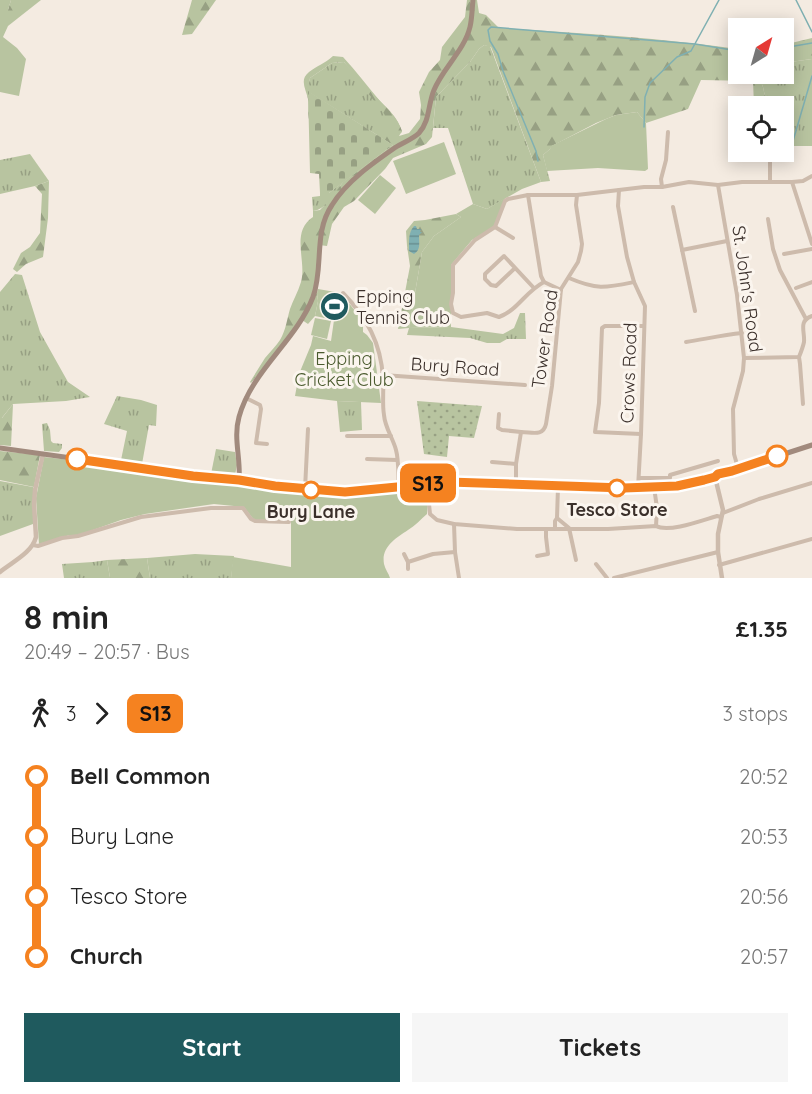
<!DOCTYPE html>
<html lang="en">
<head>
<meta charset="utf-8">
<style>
  :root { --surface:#fff; --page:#f6f6f6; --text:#222; --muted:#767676; --accent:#1f5a5e }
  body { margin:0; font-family:Quicksand,sans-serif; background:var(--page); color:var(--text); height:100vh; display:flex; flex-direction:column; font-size:22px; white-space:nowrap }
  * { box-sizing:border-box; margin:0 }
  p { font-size:20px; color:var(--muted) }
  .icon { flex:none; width:33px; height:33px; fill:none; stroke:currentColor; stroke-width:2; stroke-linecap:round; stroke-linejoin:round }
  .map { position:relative; height:578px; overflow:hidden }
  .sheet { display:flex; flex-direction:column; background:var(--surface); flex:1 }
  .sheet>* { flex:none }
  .badge { padding:0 12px; border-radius:9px; font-size:21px; line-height:39px }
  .needle { width:39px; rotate:37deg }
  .buttons { position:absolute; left:728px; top:18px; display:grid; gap:12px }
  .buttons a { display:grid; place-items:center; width:66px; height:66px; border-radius:0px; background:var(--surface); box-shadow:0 3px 15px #0003; font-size:30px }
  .map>.badge { position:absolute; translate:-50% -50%; box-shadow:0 0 0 3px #fff }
  .legs { display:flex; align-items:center; gap:9px; height:66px; padding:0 24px; font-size:20px }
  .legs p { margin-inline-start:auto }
  .head { display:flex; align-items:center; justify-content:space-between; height:102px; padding:0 24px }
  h1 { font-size:33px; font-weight:700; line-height:45px }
  .button { display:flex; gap:12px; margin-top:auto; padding:12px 24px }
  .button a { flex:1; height:69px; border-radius:0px; background:var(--accent); color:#fff; font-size:24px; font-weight:700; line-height:69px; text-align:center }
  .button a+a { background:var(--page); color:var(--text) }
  ul { padding:0 24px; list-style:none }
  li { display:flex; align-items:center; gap:21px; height:60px; font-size:22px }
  li i { display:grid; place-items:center; width:9px; height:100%; margin:0 8px; background:currentColor }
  li i::after { content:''; width:15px; height:15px; margin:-8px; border:4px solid; border-radius:50%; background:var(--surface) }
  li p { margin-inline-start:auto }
  li:first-child i { background:linear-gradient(#0000 50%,currentColor 0) }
  li:last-child i { background:linear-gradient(currentColor 50%,#0000 0) }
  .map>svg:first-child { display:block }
  .grass { fill:url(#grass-tufts) }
  .forest { fill:url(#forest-firs) }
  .cemetery { fill:url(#cemetery-stones) }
  .park { fill:#b8c4a0 }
  .garden { fill:url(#garden-dots) }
  .water { fill:url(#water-rules) }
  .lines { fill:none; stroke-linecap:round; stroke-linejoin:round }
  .stream { stroke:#7fb0b2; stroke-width:1.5 }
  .minor { stroke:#cdbbac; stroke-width:4 }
  .tertiary { stroke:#cdbbac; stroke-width:4.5 }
  .secondary { stroke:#a18a7d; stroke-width:5 }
  .line-1-casing { stroke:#fff; stroke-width:14 }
  .line-1 { stroke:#f58220; stroke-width:9 }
  .stop-1-dot { fill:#fff; stroke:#f58220; stroke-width:3 }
  .labels { text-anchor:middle; stroke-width:6; stroke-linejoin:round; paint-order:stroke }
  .street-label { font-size:18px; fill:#3b302b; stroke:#fbf5ee }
  .poi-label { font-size:18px; fill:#3b302b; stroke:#fbf5ee; text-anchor:start }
  .park-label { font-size:18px; fill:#4a5a2e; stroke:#fbf5ee }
  .stop-label { font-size:18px; font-weight:bold; fill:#3b302b; stroke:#fbf5ee }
</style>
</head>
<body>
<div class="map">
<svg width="812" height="578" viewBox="0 0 812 578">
  <defs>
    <pattern id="grass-tufts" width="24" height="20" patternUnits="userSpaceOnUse" patternTransform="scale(1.5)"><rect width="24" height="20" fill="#b8c4a0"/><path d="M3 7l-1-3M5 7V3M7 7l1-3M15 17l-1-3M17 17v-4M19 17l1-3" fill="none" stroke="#97a083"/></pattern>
    <pattern id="forest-firs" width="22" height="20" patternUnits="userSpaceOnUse" patternTransform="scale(1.5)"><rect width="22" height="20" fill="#b8c4a0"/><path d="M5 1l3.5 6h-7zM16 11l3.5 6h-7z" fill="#97a083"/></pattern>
    <pattern id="cemetery-stones" width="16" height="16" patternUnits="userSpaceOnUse" patternTransform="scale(1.5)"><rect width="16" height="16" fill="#b8c4a0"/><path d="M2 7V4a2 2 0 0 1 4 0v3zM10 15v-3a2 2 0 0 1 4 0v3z" fill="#97a083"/></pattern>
    <pattern id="garden-dots" width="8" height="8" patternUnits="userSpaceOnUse" patternTransform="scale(1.5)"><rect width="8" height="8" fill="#b8c4a0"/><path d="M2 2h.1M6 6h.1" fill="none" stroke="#97a083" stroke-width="1.8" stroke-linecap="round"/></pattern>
    <pattern id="water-rules" width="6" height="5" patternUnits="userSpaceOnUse" patternTransform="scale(1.5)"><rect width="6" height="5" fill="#7fb0b2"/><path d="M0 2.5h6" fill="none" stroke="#699091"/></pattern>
  </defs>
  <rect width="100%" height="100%" fill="#f4ebe1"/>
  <g class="grass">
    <polygon points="484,45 490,46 541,182 522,189 487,209 473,204 448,128 433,128 436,97 470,62 479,49"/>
    <polygon points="812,59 812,146 783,146 783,106 767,106 763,87 758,74 783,74 783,63"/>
    <path d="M344,62C355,74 366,86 377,98C388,109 397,116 402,132L397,136L393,145L307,91L310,78L332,63Z"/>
    <polygon points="30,154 49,181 35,186 0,194 0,160"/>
    <path d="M343,182C335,193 327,209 313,211L312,197L320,196V193H329Z"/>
    <polygon points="15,274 22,275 40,332 68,382 90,397 66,401 13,404 1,419 0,418 0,292"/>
    <polygon points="520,313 525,313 526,339 507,339 500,343 487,343 470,338 407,335 409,328 451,327 503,334 514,328"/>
    <polygon points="117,396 141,400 157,405 156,426 149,425 142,464 121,460 127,431 104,424"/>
    <polygon points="337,401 361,402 362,430 340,432"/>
    <polygon points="47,423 50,430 51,441 53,443 62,444 62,448 59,452 44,451 42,424"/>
    <polygon points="216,449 235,452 237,465 235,475 230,476 211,474"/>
    <polygon points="0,481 33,487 33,524 0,536"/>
    <polygon points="195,554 234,556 231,578 150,578 147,558"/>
    <polygon points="107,560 110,578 64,578 62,564 93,562"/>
  </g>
  <g class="forest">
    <polygon points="11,0 41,0 8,26 8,10"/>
    <polygon points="192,0 216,0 192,34 182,35"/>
    <path d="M467,0H477L479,13L486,15L499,28C579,33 659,38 738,49V74H758L763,87L767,106H754L753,81L701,80L688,109L646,123L637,112L616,115L596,123L552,146L550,149L543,155L550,181L541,182L491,47L484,45L479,49L470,62L436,97L432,137L426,144L393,158L385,169L354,201L344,207L332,224L327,246L319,245L317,293L318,301L315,316L308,324L302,320L251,383L250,382C255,374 260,366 265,358C270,352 276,346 280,340C286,330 287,319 290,309C293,300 298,292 301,282C307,261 290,232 313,217V211L320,210L331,198L343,182L393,145L377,135L382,129L388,126L385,115L344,62L332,63L310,78L309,84L311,101L308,119C308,113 309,106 308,99C306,89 299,80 309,72C318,65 324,64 333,56L343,57C356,71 368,87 380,101C389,111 398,118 402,131L399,136L409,133L420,119L421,105L419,92L429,72L440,60L442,47L465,17Z"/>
    <polygon points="812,38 812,59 783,63 783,45"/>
    <polygon points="49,181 48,218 43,257 26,264 17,272 13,269 21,253 30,247 40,233 42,194 35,186"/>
    <polygon points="456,214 461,217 434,236 422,252 409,328 398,329 410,266 407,246 406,231 414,221 425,220"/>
    <polygon points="13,404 11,446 0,445 0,418 2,418"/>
    <polygon points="0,451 40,455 34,487 0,480"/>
    <polygon points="147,558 150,578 110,578 107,560"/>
  </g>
  <polygon class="cemetery" points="308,91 393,145 329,193 320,193 319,174 310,173"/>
  <g class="park">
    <polygon points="0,0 11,0 8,10 8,26 3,37 17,48 26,59 19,96 0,92"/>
    <polygon points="637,112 646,123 648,169 645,171 598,168 547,171 543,155 550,149 551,146 606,119 616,115"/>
    <polygon points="444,142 456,174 406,194 393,161"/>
    <polygon points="380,175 396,188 375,214 358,200"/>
    <polygon points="505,198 494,227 472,240 451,265 451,327 409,328 422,252 434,236 461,217 456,214 473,204 487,209"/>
    <polygon points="318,289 341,293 363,321 363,332 367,335 373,343 381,403 337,401 295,396 299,374 311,345 313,336 331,341 334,320 315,316 318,301 317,293"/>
    <polygon points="315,318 331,321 327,339 311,335"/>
    <path d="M44,457L131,467L280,488L336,494L429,485L427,514C421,519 415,526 408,530C396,538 381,547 384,564C385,569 389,574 390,578H231L233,557L291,567V520H254L244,507L214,504L145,514L121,520L79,535H70L39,544L36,498Z"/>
  </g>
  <polygon class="garden" points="417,401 482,406 474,438 449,436 447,457 424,454"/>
  <path class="water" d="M414,226H416L417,229H421L420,232H422L419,235C419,243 421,250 414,254L409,251C409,242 408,233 414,226Z"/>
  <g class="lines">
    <g class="stream">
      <polyline points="796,0 812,32"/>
      <polyline points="783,48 812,43"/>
      <polyline points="644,127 645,97 650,83 677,57 691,51 719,0"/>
      <polyline points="793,141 812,76"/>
      <polyline points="538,161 536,151 503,71 498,54 490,41 488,30 491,27 695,44 738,51"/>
    </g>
    <g class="minor">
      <polyline points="770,182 770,152"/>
      <polyline points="792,182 812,244"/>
      <polyline points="718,185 737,295 744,358 743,371 733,409 734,454 738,468"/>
      <polyline points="662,187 661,179 666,160 668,132"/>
      <polyline points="619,190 618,206 627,257 634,282 645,306 641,434 638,488"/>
      <polyline points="528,195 541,276 544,282 561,290"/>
      <polyline points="673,207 695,311"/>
      <polyline points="768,219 773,249 780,270 806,319"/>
      <polyline points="495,227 513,238"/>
      <polyline points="682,250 727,241"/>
      <polyline points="784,254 812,249"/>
      <polyline points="515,268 496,286 491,285 485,279 485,274 504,256 533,287"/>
      <path d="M569,278C597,290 605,288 634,282"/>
      <path d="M544,282C525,292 518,310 499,317L487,313L461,317L453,313L451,304L453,293V265L475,240L495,227L505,201L508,199L528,195H577L644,187H662L689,182L718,185L742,182H792L803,181L812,176"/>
      <polyline points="796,288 812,282"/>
      <path d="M343,293C367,318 381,343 383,378C384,390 382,404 384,415C385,428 393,438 396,450C399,461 398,475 399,487"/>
      <path d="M686,342C705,339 723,335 742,333"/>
      <polyline points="799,357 800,364 803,404"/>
      <path d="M744,358L799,357C801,352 803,347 804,342C805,331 798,321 812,316"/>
      <polyline points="383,375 525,385"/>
      <polyline points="246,398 260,405 261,409 256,443 267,444"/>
      <polyline points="499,414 498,428 502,430 521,432"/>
      <polyline points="641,434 595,432 599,403 602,328 605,326 644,326"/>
      <polyline points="347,436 391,436"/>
      <polyline points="367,459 397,460"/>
      <polyline points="492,462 516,464"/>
      <polyline points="639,478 670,478 670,475 718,461"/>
      <path d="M431,483L429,504L430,514L437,520L454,524L517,529H608L656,526C669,533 703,520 717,516L721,517"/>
      <path d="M516,484V464L521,432C532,432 543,437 546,424L552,386L561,289L578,262L581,251L582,244L576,205L577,195"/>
      <polyline points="654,487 657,508 656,526"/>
      <polyline points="305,489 308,429"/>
      <polyline points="723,513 759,499 812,483"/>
      <polyline points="557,518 569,528 576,560"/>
      <polyline points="454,524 455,552 459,578"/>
      <polyline points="555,529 555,521 557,518 558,487"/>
      <polyline points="33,545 38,546 62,538 78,536 141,517 211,508 243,508 251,519 255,521 289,522"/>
      <polyline points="404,554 408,562 408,569"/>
      <polyline points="537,556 548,554 546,537 546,529"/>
      <polyline points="408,562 433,554 455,552"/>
      <polyline points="596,564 607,578"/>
      <polyline points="719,565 812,539"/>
      <polyline points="614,578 718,552"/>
    </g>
    <g class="tertiary">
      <polyline points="715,477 723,510 718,534 718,552 722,578"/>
      <path d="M0,572C12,562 32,553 36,537L34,504L35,490L43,454"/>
    </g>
    <g class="secondary">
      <polyline points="0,448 193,475 239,480 275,486 335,492 374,490 429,483 449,482 567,487 654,487 677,486 697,482 715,477 719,474 732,471 812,445"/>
      <path d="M239,480C241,459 233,438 239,417C252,370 296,341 313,297C324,267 313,233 332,205C347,181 373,163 396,147C404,142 413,139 419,133C430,121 428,104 434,90C443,68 464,51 470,27C472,19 472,9 473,0"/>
    </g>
  </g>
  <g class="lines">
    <defs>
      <polyline id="line-1" points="77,459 193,476 239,480 275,486 345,492 449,482 624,488 677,486 704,480 715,477 718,474 732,471 777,456"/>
    </defs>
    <use href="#line-1" class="line-1-casing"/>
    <use href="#line-1" class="line-1"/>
  </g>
  <defs>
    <symbol id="stadium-disc" viewBox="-11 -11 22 22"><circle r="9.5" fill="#1f5a5e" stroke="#fbf5ee"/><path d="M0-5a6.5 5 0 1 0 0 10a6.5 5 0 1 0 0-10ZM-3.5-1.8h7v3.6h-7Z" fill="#fff"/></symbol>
  </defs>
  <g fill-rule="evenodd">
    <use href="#stadium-disc" x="318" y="290" width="33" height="33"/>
  </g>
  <g class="stop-1-dot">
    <circle cx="777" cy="456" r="10"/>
    <circle cx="77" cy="459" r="10"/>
    <circle cx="617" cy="488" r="8"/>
    <circle cx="311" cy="490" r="8"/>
  </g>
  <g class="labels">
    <g class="street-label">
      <text transform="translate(747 289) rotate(82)" y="6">St. John's Road</text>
      <text transform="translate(545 339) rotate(-82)" y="6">Tower Road</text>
      <text transform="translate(455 367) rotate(4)" y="6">Bury Road</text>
      <text transform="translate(629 373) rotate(-88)" y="6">Crows Road</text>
    </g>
    <g class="poi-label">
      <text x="356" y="303">Epping<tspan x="356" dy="21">Tennis Club</tspan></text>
    </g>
    <g class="park-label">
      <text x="344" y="365">Epping<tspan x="344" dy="21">Cricket Club</tspan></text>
    </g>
    <g class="stop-label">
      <text x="617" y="516">Tesco Store</text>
      <text x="311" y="518">Bury Lane</text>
    </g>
  </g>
</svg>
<div class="buttons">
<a><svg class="needle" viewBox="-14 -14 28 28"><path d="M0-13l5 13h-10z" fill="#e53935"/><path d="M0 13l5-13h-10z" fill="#767676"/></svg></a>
<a><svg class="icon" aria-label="locate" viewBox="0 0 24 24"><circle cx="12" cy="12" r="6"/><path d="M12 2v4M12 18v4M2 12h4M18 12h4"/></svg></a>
</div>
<b class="badge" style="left:428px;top:483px;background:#f58220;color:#111">S13</b>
</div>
<section class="sheet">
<div class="head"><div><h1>8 min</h1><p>20:49 – 20:57 · Bus</p></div><b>£1.35</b></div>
<div class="legs"><svg class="icon" aria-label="walk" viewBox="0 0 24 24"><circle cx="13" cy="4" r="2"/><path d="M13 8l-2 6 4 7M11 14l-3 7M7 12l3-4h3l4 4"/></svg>3<svg class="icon" aria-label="forward" viewBox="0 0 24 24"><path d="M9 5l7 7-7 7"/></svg><b class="badge" style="background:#f58220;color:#111">S13</b><p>3 stops</p></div>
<ul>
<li><i style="color:#f58220"></i><b>Bell Common</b><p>20:52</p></li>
<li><i style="color:#f58220"></i><span>Bury Lane</span><p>20:53</p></li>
<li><i style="color:#f58220"></i><span>Tesco Store</span><p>20:56</p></li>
<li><i style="color:#f58220"></i><b>Church</b><p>20:57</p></li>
</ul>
<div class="button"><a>Start</a><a>Tickets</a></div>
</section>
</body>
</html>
